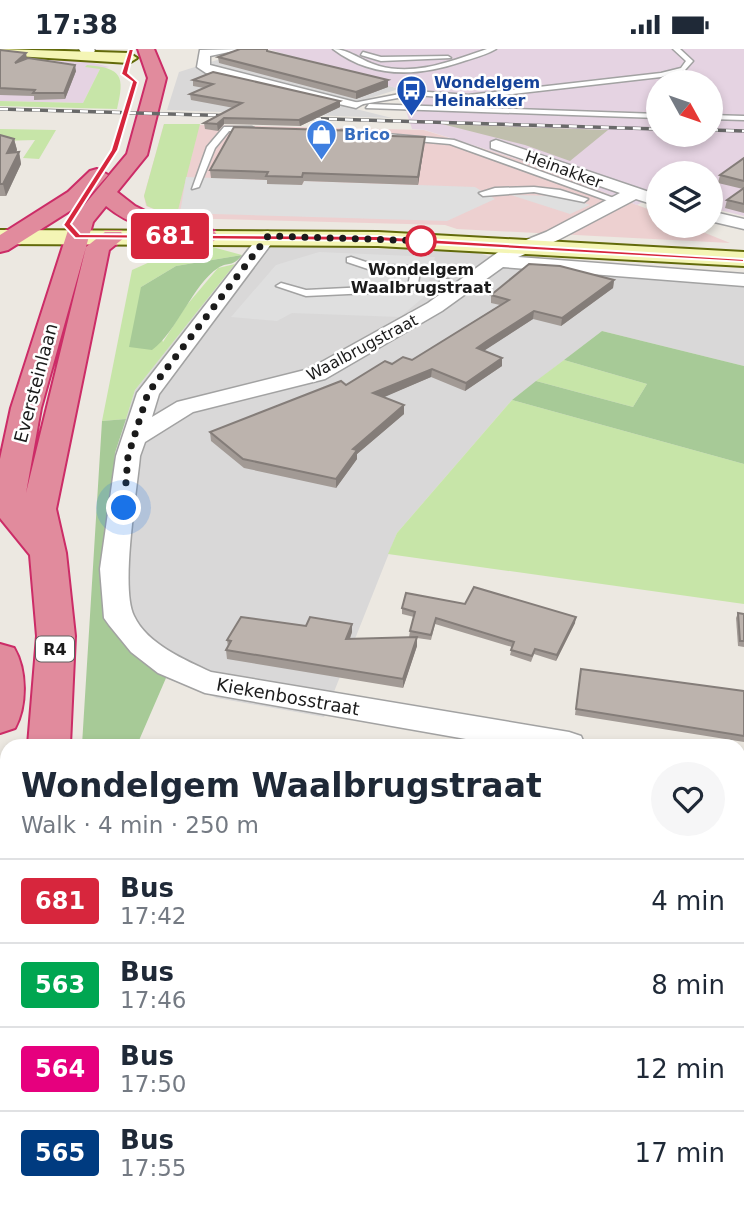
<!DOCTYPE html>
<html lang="en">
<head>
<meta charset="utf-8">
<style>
  :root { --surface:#fff; --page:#f6f6f7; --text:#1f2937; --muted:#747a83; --line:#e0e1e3 }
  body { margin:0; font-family:"DejaVu Sans",sans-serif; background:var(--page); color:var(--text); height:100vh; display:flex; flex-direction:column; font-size:26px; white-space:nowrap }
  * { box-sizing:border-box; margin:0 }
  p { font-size:23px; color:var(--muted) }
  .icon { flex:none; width:38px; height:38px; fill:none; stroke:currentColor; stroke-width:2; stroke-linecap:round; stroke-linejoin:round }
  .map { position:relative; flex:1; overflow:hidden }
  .drawer { position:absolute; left:0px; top:690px; width:746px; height:471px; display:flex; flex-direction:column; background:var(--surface); border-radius:21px 21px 0 0; box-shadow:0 4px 10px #0003 }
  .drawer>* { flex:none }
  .badge { padding:0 14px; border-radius:5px; font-size:24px; line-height:46px }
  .needle { width:46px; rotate:130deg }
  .fabs { position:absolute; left:646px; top:21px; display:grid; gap:14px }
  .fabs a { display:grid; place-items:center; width:77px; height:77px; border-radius:50%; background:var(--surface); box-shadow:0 4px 10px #0003; font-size:35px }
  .you { position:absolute; width:35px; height:35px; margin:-18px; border:5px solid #fff; border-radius:50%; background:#1a73e8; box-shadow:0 0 0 10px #1a73e833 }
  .map>.badge { position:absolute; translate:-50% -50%; box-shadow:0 0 0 4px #fff }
  .round { display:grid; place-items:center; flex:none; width:74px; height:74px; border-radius:37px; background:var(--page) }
  .summary { display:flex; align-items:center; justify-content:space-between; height:119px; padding:0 21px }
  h1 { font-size:33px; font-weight:700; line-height:52px }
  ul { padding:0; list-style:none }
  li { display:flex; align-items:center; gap:21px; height:84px; padding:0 21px; border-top:2px solid var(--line) }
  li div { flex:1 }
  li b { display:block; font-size:26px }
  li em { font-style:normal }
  li .badge { min-width:77px; font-weight:700; text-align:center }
  .status { display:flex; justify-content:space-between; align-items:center; height:49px; padding:0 35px; background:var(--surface); direction:ltr }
  .status svg { height:19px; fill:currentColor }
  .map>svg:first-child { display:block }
  .residential { fill:#d9d8d8 }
  .commercial { fill:#edd0d0 }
  .industrial { fill:#e5d3e2; fill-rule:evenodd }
  .construction { fill:#c0bfad }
  .grass { fill:#c7e5a8 }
  .forest { fill:#a7ca97 }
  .parking { fill:#dfdfdf }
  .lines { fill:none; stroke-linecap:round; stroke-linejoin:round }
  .lane-casing { stroke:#a2a2a2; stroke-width:3 }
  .street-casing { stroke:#a2a2a2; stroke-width:3 }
  .secondary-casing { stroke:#626a0a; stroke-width:4 }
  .highway-casing { stroke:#cc2c67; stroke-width:4 }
  .lane { fill:#fff; fill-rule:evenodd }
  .street { fill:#fff; fill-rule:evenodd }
  .secondary { fill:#f4f5b5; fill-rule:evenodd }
  .highway { fill:#e18b9d; fill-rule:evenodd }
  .rail-casing { stroke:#696969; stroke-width:3.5 }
  .rail { stroke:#fff; stroke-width:2.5; stroke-dasharray:8; stroke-linecap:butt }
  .wall { fill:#a29a95 }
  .shaded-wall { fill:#847d79 }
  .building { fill:#bcb3ad; stroke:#847d79; stroke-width:2 }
  .line { fill:#d7263d; stroke:#fff; stroke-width:2 }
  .walk { stroke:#1b1b1b; stroke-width:7; stroke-dasharray:0 12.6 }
  .stop-dot { fill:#fff; stroke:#d7263d; stroke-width:3.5 }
  .labels { text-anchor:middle; stroke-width:5; stroke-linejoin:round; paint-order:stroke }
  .far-transit-label { font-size:16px; font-weight:bold; fill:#164399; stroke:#fff; text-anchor:start }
  .far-shop-label { font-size:16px; font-weight:bold; fill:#366cbe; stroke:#fff; text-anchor:start }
  .far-street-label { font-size:16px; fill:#1b1b1b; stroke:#fff }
  .far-stop-label { font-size:16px; font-weight:bold; fill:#1b1b1b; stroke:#fff }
  .shield { fill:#fff; stroke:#5f5f5f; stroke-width:2 }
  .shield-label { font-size:16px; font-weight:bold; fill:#1b1b1b }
  .street-label { font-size:18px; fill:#1b1b1b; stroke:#fff }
</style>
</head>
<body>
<div class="status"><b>17:38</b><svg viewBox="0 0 49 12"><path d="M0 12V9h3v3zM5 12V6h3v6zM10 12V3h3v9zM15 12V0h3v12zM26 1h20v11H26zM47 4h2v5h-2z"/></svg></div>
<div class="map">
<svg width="744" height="1159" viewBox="0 0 744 1159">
  <rect width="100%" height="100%" fill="#ece8e1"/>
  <g class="residential">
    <polygon points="252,0 285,4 399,40 344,57 392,69 167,61 179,23"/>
    <polygon points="250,196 475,203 514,215 744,233 744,317 602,282 512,351 397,484 324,668 217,649 166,629 126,596 107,499 115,404 135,341"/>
  </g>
  <polygon class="commercial" points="164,75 424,81 520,111 658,164 658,177 688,177 730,194 457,180 445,176 176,169 146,157 144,147"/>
  <g class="industrial">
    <path d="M267,0H744V167L711,159L710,124H658V145L637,156L520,111L425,81L412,80L399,40L366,30L368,28ZM658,33H710V86H658Z"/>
    <polygon points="0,6 86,12 109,18 100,20 83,54 0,52"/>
  </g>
  <polygon class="construction" points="442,75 608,81 570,112 525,96"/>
  <g class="grass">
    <path d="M87,16C122,19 125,27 117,60L0,57V52L83,54L100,20L85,18Z"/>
    <polygon points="164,75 200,75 176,169 147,157 144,147"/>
    <polygon points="0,80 56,81 39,110 23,109 35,91 0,92"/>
    <polygon points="205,196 242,206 176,217 141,238 163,293 186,257 218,219 235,215 135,341 126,370 102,372 132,221 170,204"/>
    <polygon points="564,311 647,335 633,358 536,332"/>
    <polygon points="512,351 744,415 744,555 388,505 397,484"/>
  </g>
  <g class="forest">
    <path d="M242,206C232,219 229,212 218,219C193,235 177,283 152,301L129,298L141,238L176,217Z"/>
    <polygon points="602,282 744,317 744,415 512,351 536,332 633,358 647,335 564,311"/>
    <polygon points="126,370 115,404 107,499 127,596 166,629 137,696 82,696 102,372"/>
    <rect x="54" y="1153" width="101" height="6"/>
  </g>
  <g class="parking">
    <polygon points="186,128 268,131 302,136 304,132 475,138 495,150 447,172 180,164"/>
    <polygon points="511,146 563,147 590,156 570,165"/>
    <polygon points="319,203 435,208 425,247 400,268 292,264 277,272 231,268 276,216"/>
  </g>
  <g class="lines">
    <defs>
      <g id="lane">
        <path d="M333,0C349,0 363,13 379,17C416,27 452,12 487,0H496C486,6 473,9 461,13C417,28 371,29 333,0Z"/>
        <polygon points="673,0 680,0 693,12 685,21 661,28 468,50 415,46 352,57 348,55 415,42 468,46 661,24 681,19 686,12"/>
        <polygon points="363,3 381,8 448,7 451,9 381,12 361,6"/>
        <polygon points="369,55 658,65 658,69 366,59"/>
        <polygon points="710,66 744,67 744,71 710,70"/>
        <polygon points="224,78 252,78 256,80 252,82 229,82 215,99 199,138 192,140 207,98"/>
        <polygon points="341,81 454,91 622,152 614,154 450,95 338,85"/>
        <polygon points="534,138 560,141 588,150 584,153 534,143 483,147 479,144 495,139"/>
        <polygon points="351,208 372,215 421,218 417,239 412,242 306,247 276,237 281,234 306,241 408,236 411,223 371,221 347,213 347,209"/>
        <polygon points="440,230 448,230 461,242 461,246 453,246 440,234"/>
      </g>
      <g id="street">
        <polygon points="79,0 94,0 95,2 84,11 78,7 81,3"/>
        <polygon points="243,0 210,7 210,16 363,55 356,59 206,24 197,18 200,1"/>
        <path d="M496,91L658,146V157L636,150L558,191L518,208L744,225V237L503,218L442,262L325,330L193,363L145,393L140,407C137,441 120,539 134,567C147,595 185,611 211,623L569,683L581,687L585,696H500L205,644L158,624L131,603L109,576L104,569L100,520L116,407L137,344L262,183L268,182L277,187L159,345L152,368L177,353L309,320L428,254L501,201L546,183L620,144L491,99V93Z"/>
        <polygon points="710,162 744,170 744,180 710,172"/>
        <polygon points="738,713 744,714 744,740 738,739"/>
      </g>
      <g id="secondary">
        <polygon points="0,0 129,4 137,9 129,14 0,6"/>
        <polygon points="0,181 378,183 744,203 744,217 378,197 0,195"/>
      </g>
      <g id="highway">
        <path d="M138,0H154L166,29L147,106L117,143L135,157L159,169L214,182L218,187L214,192L206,194C171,186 135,181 106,157L93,173L86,198L105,183H121L125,188L109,201L56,460L66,504L75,587L70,696H28L37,587L30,506L0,469V410L11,359L71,172L127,105L148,29ZM86,198L26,444L41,359Z"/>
        <polygon points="97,120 108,126 84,153 8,201 0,203 0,186 68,143 90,122"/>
        <path d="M0,595L14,599C27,621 27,657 15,679L0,684Z"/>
        <polygon points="7,977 7,1117 0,1120 0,980"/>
      </g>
    </defs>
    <use href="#lane" class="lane-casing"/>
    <use href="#street" class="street-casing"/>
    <use href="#secondary" class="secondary-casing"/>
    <use href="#highway" class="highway-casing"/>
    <use href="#lane" class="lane"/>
    <use href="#street" class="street"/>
    <use href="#secondary" class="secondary"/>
    <use href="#highway" class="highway"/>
    <defs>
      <g id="rail">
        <polyline points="0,60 238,67"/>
        <polyline points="297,69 658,80"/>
        <polyline points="710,81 744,82"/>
      </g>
    </defs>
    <use href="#rail" class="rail-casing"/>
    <use href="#rail" class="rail"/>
  </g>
  <g class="wall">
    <polygon points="240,0 268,0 268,2 388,38 356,50 219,14 218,8"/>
    <polygon points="0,1 27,10 76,22 65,50 34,51 34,47 0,46"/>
    <polygon points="193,31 340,52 340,58 300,77 224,75 218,82 205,80 204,74 234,59 191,51 190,45 204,39 193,37"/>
    <polygon points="361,82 361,86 424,96 418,136 304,132 302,136 267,135 267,131 211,129 210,121"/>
    <polygon points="0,86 14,90 17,101 16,103 19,103 21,115 6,147 0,147"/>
    <polygon points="744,109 744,164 725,159 727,151 743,140 718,134 720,126"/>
    <polygon points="614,231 613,239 561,277 533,270 486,300 484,302 502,317 465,342 431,328 383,348 404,356 404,365 357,405 357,410 336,439 244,419 211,392 210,383 346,336 392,315 412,311 500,256 491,254 491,246"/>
    <polygon points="465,555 575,574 556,612 534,605 531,613 510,606 512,598 435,575 431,591 417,589 417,597 403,639 227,610 226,601 228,598 227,591 352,583 350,590 409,588 410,582 414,568 402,565 402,559"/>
    <polygon points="738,564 744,565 744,598 738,597 736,569"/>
    <polygon points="580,625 744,642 744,693 575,666"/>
  </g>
  <g class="shaded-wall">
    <polygon points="26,4 27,10 15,14"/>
    <polygon points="75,16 76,22 65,50 64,44"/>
    <polygon points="388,31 388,38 356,50 356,43"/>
    <polygon points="340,52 340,58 300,77 299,71"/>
    <polygon points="224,69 224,75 218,82 217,75"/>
    <polygon points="425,88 424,96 418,136 418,128"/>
    <polygon points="14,90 17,101 10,115 7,104"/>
    <polygon points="19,103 21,115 6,147 3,135"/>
    <polygon points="614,231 613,239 561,277 562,269"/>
    <polygon points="534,262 533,270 476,307 477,299"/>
    <polygon points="502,309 502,317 465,342 466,334"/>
    <polygon points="432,320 431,328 373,353 373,344"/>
    <polygon points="404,356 404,365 357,405 357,410 336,439 336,430 353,400"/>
    <polygon points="576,568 575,574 556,612 557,606"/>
    <polygon points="352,575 352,583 346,599 346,590"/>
    <polygon points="417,588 417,597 403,639 403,630"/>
  </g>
  <g class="building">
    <polygon points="240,0 267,0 267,2 388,31 356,43 218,8"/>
    <polygon points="0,1 26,4 15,14 28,9 75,16 64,44 33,44 35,41 0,39"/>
    <polygon points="213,23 340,52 299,71 224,69 217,75 204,74 242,54 190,45 213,35 193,31"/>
    <polygon points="234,78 361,82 359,86 425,88 418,128 303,124 302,128 266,127 268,123 210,121"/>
    <polygon points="0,86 14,90 7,104 19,103 3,135 0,135"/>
    <polygon points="744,109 744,132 720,126"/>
    <polygon points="744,139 744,155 727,151"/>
    <polygon points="529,215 560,217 614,231 562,269 534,262 487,292 477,299 502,309 466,334 432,320 373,344 404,356 353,400 357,401 336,430 243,410 210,383 341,332 346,336 385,312 392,315 403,308 412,311 509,251 491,246"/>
    <polygon points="474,538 576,568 557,606 535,600 532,607 511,601 514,593 436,569 431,586 410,582 415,563 402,559 406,544 465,555"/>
    <polygon points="738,564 744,565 744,592 740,592"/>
    <polygon points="241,568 306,577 310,568 352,575 346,590 417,588 403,630 226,601 231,592 227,591"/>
    <polygon points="581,620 744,642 744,687 576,660"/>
  </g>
  <polygon class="line" points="129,0 134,0 128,24 138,33 118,101 71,175 80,185 378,187 744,210 744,213 378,192 75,189 63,176 111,101 132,33 121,25"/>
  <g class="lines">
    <polyline class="walk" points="124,459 128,407 148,344 268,187 429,192 421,192"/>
  </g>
  <defs>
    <symbol id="bus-pin" viewBox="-11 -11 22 30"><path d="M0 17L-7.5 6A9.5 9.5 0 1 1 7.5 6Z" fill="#1a4fb4" stroke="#fff"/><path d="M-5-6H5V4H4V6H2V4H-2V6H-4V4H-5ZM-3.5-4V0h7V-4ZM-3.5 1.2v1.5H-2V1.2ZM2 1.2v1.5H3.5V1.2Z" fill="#fff"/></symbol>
    <symbol id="shop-pin" viewBox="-11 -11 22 30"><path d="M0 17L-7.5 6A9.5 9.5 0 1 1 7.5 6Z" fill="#3f7fe0" stroke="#fff"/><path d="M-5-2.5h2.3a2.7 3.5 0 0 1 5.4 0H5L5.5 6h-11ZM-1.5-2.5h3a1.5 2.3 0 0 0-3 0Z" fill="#fff"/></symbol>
  </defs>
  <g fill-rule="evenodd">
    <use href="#bus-pin" x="394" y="24" width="35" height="47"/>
    <use href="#shop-pin" x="304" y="68" width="35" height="47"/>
  </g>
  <circle class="stop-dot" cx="421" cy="192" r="14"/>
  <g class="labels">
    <g class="far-transit-label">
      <text x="434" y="39">Wondelgem<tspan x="434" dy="18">Heinakker</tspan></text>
    </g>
    <g class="far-shop-label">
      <text x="344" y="91">Brico</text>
    </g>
    <g class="far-street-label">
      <text transform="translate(564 120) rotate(20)" y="6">Heinakker</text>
      <text transform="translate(362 298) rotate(-28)" y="6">Waalbrugstraat</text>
    </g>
    <g class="far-stop-label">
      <text x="421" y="226">Wondelgem<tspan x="421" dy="18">Waalbrugstraat</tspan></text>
    </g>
    <rect class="shield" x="36" y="587.5" width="38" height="25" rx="5"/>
    <g class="shield-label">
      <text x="55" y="606">R4</text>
    </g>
    <g class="street-label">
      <text transform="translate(36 334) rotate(-75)" y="6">Eversteinlaan</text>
      <text transform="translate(288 648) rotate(10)" y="6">Kiekenbosstraat</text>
    </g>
  </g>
</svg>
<div class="fabs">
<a><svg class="needle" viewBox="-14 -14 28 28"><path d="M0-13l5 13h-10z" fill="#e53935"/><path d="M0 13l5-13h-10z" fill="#747a83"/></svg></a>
<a><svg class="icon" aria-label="layers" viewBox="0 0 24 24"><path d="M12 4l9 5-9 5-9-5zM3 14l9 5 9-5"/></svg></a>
</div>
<div class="you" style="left:124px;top:459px"></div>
<b class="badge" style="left:170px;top:187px;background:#d7263d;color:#fff">681</b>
<section class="drawer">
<div class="summary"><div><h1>Wondelgem Waalbrugstraat</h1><p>Walk · 4 min · 250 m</p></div><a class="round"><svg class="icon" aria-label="heart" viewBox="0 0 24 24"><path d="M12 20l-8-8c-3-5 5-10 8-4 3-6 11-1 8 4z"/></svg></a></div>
<ul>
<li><span class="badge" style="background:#d7263d;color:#fff">681</span><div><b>Bus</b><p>17:42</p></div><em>4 min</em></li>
<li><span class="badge" style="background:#00a651;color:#fff">563</span><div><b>Bus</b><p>17:46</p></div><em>8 min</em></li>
<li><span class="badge" style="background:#e6007e;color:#fff">564</span><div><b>Bus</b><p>17:50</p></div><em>12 min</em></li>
<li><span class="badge" style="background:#003b80;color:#fff">565</span><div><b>Bus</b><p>17:55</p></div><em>17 min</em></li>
</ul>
</section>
</div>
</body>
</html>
